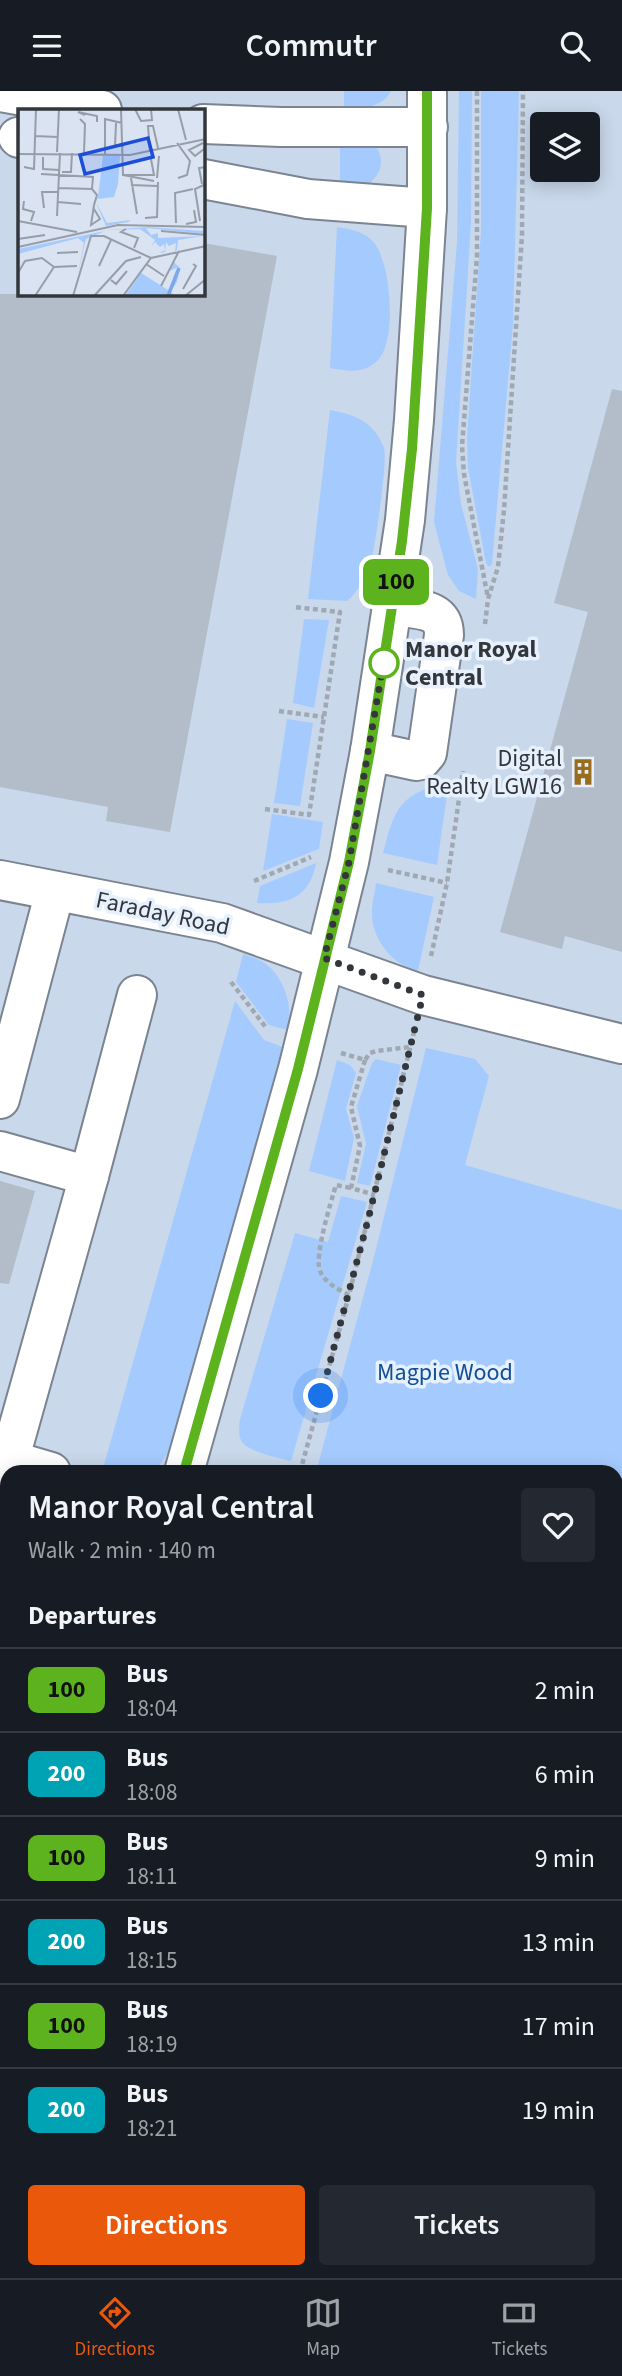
<!DOCTYPE html>
<html lang="en">
<head>
<meta charset="utf-8">
<style>
  :root { --surface:#171b24; --page:#242831; --text:#f1f3f6; --muted:#9ea1a6; --line:#363941; --accent:#ea580c }
  body { margin:0; font-family:"Source Sans 3",sans-serif; background:var(--page); color:var(--text); height:100vh; display:flex; flex-direction:column; font-size:26px; white-space:nowrap }
  * { box-sizing:border-box; margin:0 }
  p { font-size:23px; color:var(--muted) }
  .icon { flex:none; width:38px; height:38px; fill:none; stroke:currentColor; stroke-width:2; stroke-linecap:round; stroke-linejoin:round }
  .map { position:relative; flex:1; overflow:hidden }
  .details { position:absolute; left:0px; top:1374px; width:623px; height:814px; display:flex; flex-direction:column; background:var(--surface); border-radius:21px 21px 0 0; box-shadow:0 4px 18px #0003 }
  .details>* { flex:none }
  .badge { padding:0 14px; border-radius:10px; font-size:24px; line-height:46px }
  .controls { position:absolute; left:530px; top:21px; display:grid; gap:14px }
  .controls a { display:grid; place-items:center; width:70px; height:70px; border-radius:7px; background:var(--surface); box-shadow:0 4px 18px #0003; font-size:35px }
  .you { position:absolute; width:35px; height:35px; margin:-18px; border:5px solid #fff; border-radius:50%; background:#1a73e8; box-shadow:0 0 0 10px #1a73e833 }
  .map>.badge { position:absolute; translate:-50% -50%; box-shadow:0 0 0 4px #fff }
  h2 { padding:0 28px; font-size:26px; line-height:63px }
  .round { display:grid; place-items:center; flex:none; width:74px; height:74px; border-radius:7px; background:var(--page) }
  .summary { display:flex; align-items:center; justify-content:space-between; height:119px; padding:0 28px }
  h1 { font-size:33px; font-weight:600; line-height:52px }
  .cta { display:flex; gap:14px; margin-top:auto; padding:14px 28px }
  .cta a { flex:1; height:80px; border-radius:7px; background:var(--accent); color:#fff; font-size:28px; font-weight:600; line-height:80px; text-align:center }
  .cta a+a { background:var(--page); color:var(--text) }
  ul { padding:0; list-style:none }
  li { display:flex; align-items:center; gap:21px; height:84px; padding:0 28px; border-top:2px solid var(--line) }
  li div { flex:1 }
  li b { display:block; font-size:26px }
  li em { font-style:normal }
  li .badge { min-width:77px; font-weight:700; text-align:center }
  header { display:flex; justify-content:space-between; align-items:center; height:91px; padding:0 28px; background:var(--surface); font-size:32px; font-weight:600 }
  .dock { display:flex; justify-content:space-around; align-items:center; height:98px; border-top:2px solid var(--line); background:var(--surface); font-size:19px; color:var(--muted) }
  .dock a { display:grid; justify-items:center; gap:4px }
  .dock .on { color:var(--accent) }
  .map>svg:first-child { display:block }
  .built { fill:#c9d8eb; fill-rule:evenodd }
  .green { fill:#a5cbfe }
  .building { fill:#b3bcc9 }
  .lines { fill:none; stroke-linecap:round; stroke-linejoin:round }
  .minor-casing { stroke:#7b8490; stroke-width:42 }
  .path { stroke:#a0a8b2; stroke-width:4.5; stroke-dasharray:5 3.5; stroke-linecap:butt }
  .minor { stroke:#fff; stroke-width:38 }
  .line-casing { stroke:#fff; stroke-width:16 }
  .line { stroke:#5cb31e; stroke-width:10 }
  .walk { stroke:#33373c; stroke-width:7; stroke-dasharray:0 12.6 }
  .stop-dot { fill:#fff; stroke:#5cb31e; stroke-width:3.5 }
  .labels { text-anchor:middle; stroke-width:7; stroke-linejoin:round; paint-order:stroke }
  .stop-label { font-size:24px; font-weight:bold; fill:#33373c; stroke:#e7f1fe; text-anchor:start }
  .poi-label { font-size:24px; fill:#33373c; stroke:#e7f1fe; text-anchor:end }
  .street-label { font-size:24px; fill:#33373c; stroke:#e7f1fe }
  .park-label { font-size:24px; fill:#124f99; stroke:#e7f1fe }
  .inset-river { fill:none; stroke:#7ba9e9; stroke-width:3.5 }
  .inset-road { fill:none; stroke:#979ea9; stroke-width:2 }
  .view { fill:#1d4ed8; fill-opacity:0.15; stroke:#1d4ed8; stroke-width:3.5 }
  .inset-edge { fill:none; stroke:#33373c; stroke-width:3.5 }
</style>
</head>
<body>
<header><svg class="icon" aria-label="menu" viewBox="0 0 24 24"><path d="M4 6h16M4 12h16M4 18h16"/></svg>Commutr<svg class="icon" aria-label="search" viewBox="0 0 24 24"><circle cx="10" cy="10" r="6"/><path d="M15 15l6 6"/></svg></header>
<div class="map">
<svg width="622" height="2187" viewBox="0 0 622 2187">
  <rect width="100%" height="100%" fill="#dae3f1"/>
  <path class="built" d="M0,0H622V2187H0ZM19,19H203V203H19ZM542,33H588V79H542ZM7,1381H616V2180H7Z"/>
  <g class="green">
    <path d="M344,0H391C382,17 361,18 344,17Z"/>
    <polygon points="459,0 472,0 472,7 471,133 456,372 461,413 478,478 476,508 459,500 448,484 434,431 457,152"/>
    <polygon points="481,0 519,0 513,233 492,473 489,476 486,472 468,377 467,347 481,140"/>
    <path d="M366,54L378,58C384,74 381,81 369,93L340,92V55Z"/>
    <path d="M337,136C350,138 367,141 375,153C391,174 398,253 376,271C362,283 347,280 330,277Z"/>
    <path d="M330,319C355,324 374,330 384,357C388,368 375,459 370,474C367,485 356,503 347,510L308,508Z"/>
    <polygon points="304,528 329,529 314,617 293,612"/>
    <polygon points="287,628 313,632 300,715 274,712"/>
    <path d="M449,690L437,774L383,762C395,714 401,704 449,690Z"/>
    <polygon points="272,723 323,731 319,758 263,780"/>
    <path d="M316,772C310,806 288,814 257,812L260,795Z"/>
    <path d="M376,792L434,806L418,880C392,874 371,847 372,821C372,811 375,802 376,792Z"/>
    <path d="M243,863C248,865 254,866 259,869C283,880 294,915 288,939L269,934L236,891Z"/>
    <polygon points="235,910 264,949 283,956 172,1355 161,1372 151,1381 102,1381"/>
    <polygon points="426,957 475,968 489,985 465,1074 622,1119 622,1717 616,1712 616,1381 316,1381 375,1162"/>
    <polygon points="376,968 401,974 370,1095 357,1092 366,1053 357,1015 372,972"/>
    <polygon points="337,969 350,974 356,982 346,1018 354,1047 345,1090 309,1080"/>
    <path d="M341,1105L367,1111L291,1370C279,1367 249,1361 242,1351C238,1345 239,1335 240,1328L295,1142L328,1151Z"/>
    <polygon points="7,1706 7,1931 0,1953 0,1731"/>
    <polygon points="7,2134 7,2180 56,2181 54,2187 0,2187 0,2158"/>
  </g>
  <g class="building">
    <polygon points="203,152 277,165 170,741 106,730 108,716 0,696 0,203 203,203"/>
    <polygon points="612,298 622,300 622,861 565,845 562,858 500,841 588,521 554,512"/>
    <polygon points="0,1090 35,1100 9,1193 0,1192"/>
  </g>
  <g class="lines">
    <defs>
      <g id="minor">
        <polyline points="0,1 102,19"/>
        <polyline points="203,33 281,36 428,36"/>
        <polyline points="18,46 19,47"/>
        <polyline points="203,88 308,108 427,117"/>
        <path d="M370,660L416,670L421,669L427,662L444,544C444,515 415,519 393,515"/>
        <polyline points="0,789 222,832 423,904 622,953"/>
        <polyline points="0,1008 55,800"/>
        <polyline points="0,1060 89,1085 0,1402"/>
        <polyline points="89,1085 137,904"/>
        <polyline points="10,1369 51,1381"/>
        <polyline points="184,1381 298,978 349,771 370,660 405,429 414,329 427,117 427,0"/>
        <polyline points="0,2011 7,1988"/>
        <polyline points="616,2165 622,2167"/>
        <polyline points="96,2187 98,2180"/>
      </g>
    </defs>
    <use href="#minor" class="minor-casing"/>
    <g class="path">
      <polyline points="477,0 477,165 462,355 464,383 488,507"/>
      <polyline points="485,533 488,508 498,476 504,419 522,144 523,0"/>
      <polyline points="279,620 324,626"/>
      <polyline points="265,718 309,724 340,521 294,516"/>
      <polyline points="388,779 447,792"/>
      <polyline points="254,790 311,766"/>
      <polyline points="431,865 447,792 463,680"/>
      <polyline points="231,891 267,938"/>
      <polyline points="341,962 365,969 370,962 376,960 410,956"/>
      <polyline points="365,969 351,1016 360,1055 351,1097 375,1104"/>
      <path d="M349,1204C338,1198 325,1192 320,1180C314,1165 331,1111 336,1094L351,1097"/>
      <polyline points="300,1381 349,1204 414,941"/>
      <polyline points="616,1688 622,1694"/>
    </g>
    <use href="#minor" class="minor"/>
  </g>
  <g class="lines">
    <defs>
      <polyline id="line" points="184,1381 298,978 349,771 370,660 402,450 412,358 427,117 427,0"/>
    </defs>
    <use href="#line" class="line-casing"/>
    <use href="#line" class="line"/>
    <polyline class="walk" points="321,1305 368,1129 423,904 324,867 349,771 384,569 384,572"/>
  </g>
  <defs>
    <symbol id="building-bare" viewBox="-9 -9 18 18"><path d="M-4-6H4V6H1V3H-1V6H-4ZM-2.5-4.3h1.7v1.8h-1.7ZM.8-4.3h1.7v1.8H.8ZM-2.5-1h1.7V.8h-1.7ZM.8-1h1.7V.8H.8Z" fill="#9a6d1d" stroke="#e7f1fe" stroke-width="2.5" paint-order="stroke"/></symbol>
  </defs>
  <g fill-rule="evenodd">
    <use href="#building-bare" x="564" y="662" width="38" height="38"/>
  </g>
  <circle class="stop-dot" cx="384" cy="572" r="14"/>
  <g class="labels">
    <g class="stop-label">
      <text x="405" y="566">Manor Royal<tspan x="405" dy="28">Central</tspan></text>
    </g>
    <g class="poi-label">
      <text x="562" y="675">Digital<tspan x="562" dy="28">Realty LGW16</tspan></text>
    </g>
    <g class="street-label">
      <text transform="translate(163 822) rotate(12)" y="8">Faraday Road</text>
    </g>
    <g class="park-label">
      <text x="445" y="1289">Magpie Wood</text>
    </g>
  </g>
  <g transform="translate(18 18)">
    <rect width="187" height="187" fill="#dae3f1"/>
    <path d="M85,47H102L100,75L96,88L80,90L79,95L89,114L113,111L110,113L88,117L79,96ZM130,118L186,122L187,125L128,119L133,126L140,124V129L185,127L160,131L159,141L157,142L158,134L151,137L148,133L147,143L141,144L147,141L146,135L142,138L137,133L133,138L137,131L122,120L88,121ZM87,122L68,130L60,164L66,134L60,129L0,145V140ZM156,153L162,159L159,173L152,183L158,187H107L123,164L150,181L157,171L160,158L152,162Z" fill="#a5cbfe"/>
    <path class="inset-river" d="M150,187L161,159"/>
    <path class="inset-road" d="M103,0L105,66H136L133,50M117,0L123,12L134,11L133,0M160,0L168,31M67,6L60,3L79,7V13M62,10L67,15L66,44M98,14L97,37H106M17,27L40,28M0,32L1,0M159,34L172,52L169,66L160,69M185,34L171,41L177,47L186,40M39,43L41,0M132,43L130,17H135L140,39M0,45L112,46L188,30M87,45V10L104,14M25,48V60L41,61M6,58L16,60L18,0M44,63H53L54,44M23,65L75,68L74,80L40,79M105,66L136,72M113,69L119,105M139,69L141,47M184,75L181,59L188,58M113,76L139,77M74,80L79,86L76,96L73,116L82,110L76,100M6,92L5,100L16,103L13,112M40,93L63,95M26,99L24,83H40M39,107L42,44M127,109L139,108L140,73M0,112L59,123M182,112L177,80L188,75M158,114L157,84L175,80M168,115L178,113L176,101M108,120L103,123L120,129L116,139M143,122L188,126M0,130L27,126M0,138L100,116L188,118M39,144L60,143M128,155L146,167M81,157L93,131M0,164L7,152L24,149L36,158M93,171L98,175L109,162M143,177L161,142M165,180L178,157L175,155M17,187L36,158L59,157M55,187L73,127H86L133,149M76,187L108,152L123,148M105,187L133,149L188,137M167,187L188,170"/>
    <path class="view" d="M130,29L135,48L67,65L62,46Z"/>
    <rect width="187" height="187" class="inset-edge"/>
  </g>
</svg>
<div class="controls">
<a><svg class="icon" aria-label="layers" viewBox="0 0 24 24"><path d="M12 4l9 5-9 5-9-5zM3 14l9 5 9-5"/></svg></a>
</div>
<div class="you" style="left:321px;top:1305px"></div>
<b class="badge" style="left:396px;top:491px;background:#5cb31e;color:#111">100</b>
<section class="details">
<div class="summary"><div><h1>Manor Royal Central</h1><p>Walk · 2 min · 140 m</p></div><a class="round"><svg class="icon" aria-label="heart" viewBox="0 0 24 24"><path d="M12 20l-8-8c-3-5 5-10 8-4 3-6 11-1 8 4z"/></svg></a></div>
<h2>Departures</h2>
<ul>
<li><span class="badge" style="background:#5cb31e;color:#111">100</span><div><b>Bus</b><p>18:04</p></div><em>2 min</em></li>
<li><span class="badge" style="background:#00a3b4;color:#fff">200</span><div><b>Bus</b><p>18:08</p></div><em>6 min</em></li>
<li><span class="badge" style="background:#5cb31e;color:#111">100</span><div><b>Bus</b><p>18:11</p></div><em>9 min</em></li>
<li><span class="badge" style="background:#00a3b4;color:#fff">200</span><div><b>Bus</b><p>18:15</p></div><em>13 min</em></li>
<li><span class="badge" style="background:#5cb31e;color:#111">100</span><div><b>Bus</b><p>18:19</p></div><em>17 min</em></li>
<li><span class="badge" style="background:#00a3b4;color:#fff">200</span><div><b>Bus</b><p>18:21</p></div><em>19 min</em></li>
</ul>
<div class="cta"><a>Directions</a><a>Tickets</a></div>
</section>
</div>
<nav class="dock">
<a class="on"><svg class="icon" aria-label="directions" viewBox="0 0 24 24"><path d="M12 3l9 9-9 9-9-9zM9 14v-3h6M13 9l2 2-2 2"/></svg>Directions</a>
<a><svg class="icon" aria-label="map" viewBox="0 0 24 24"><path d="M3 6l6-2 6 2 6-2v14l-6 2-6-2-6 2zM9 4v14M15 6v14"/></svg>Map</a>
<a><svg class="icon" aria-label="tickets" viewBox="0 0 24 24"><path d="M3 7h18v10H3zM15 7v10"/></svg>Tickets</a>
</nav>
</body>
</html>
